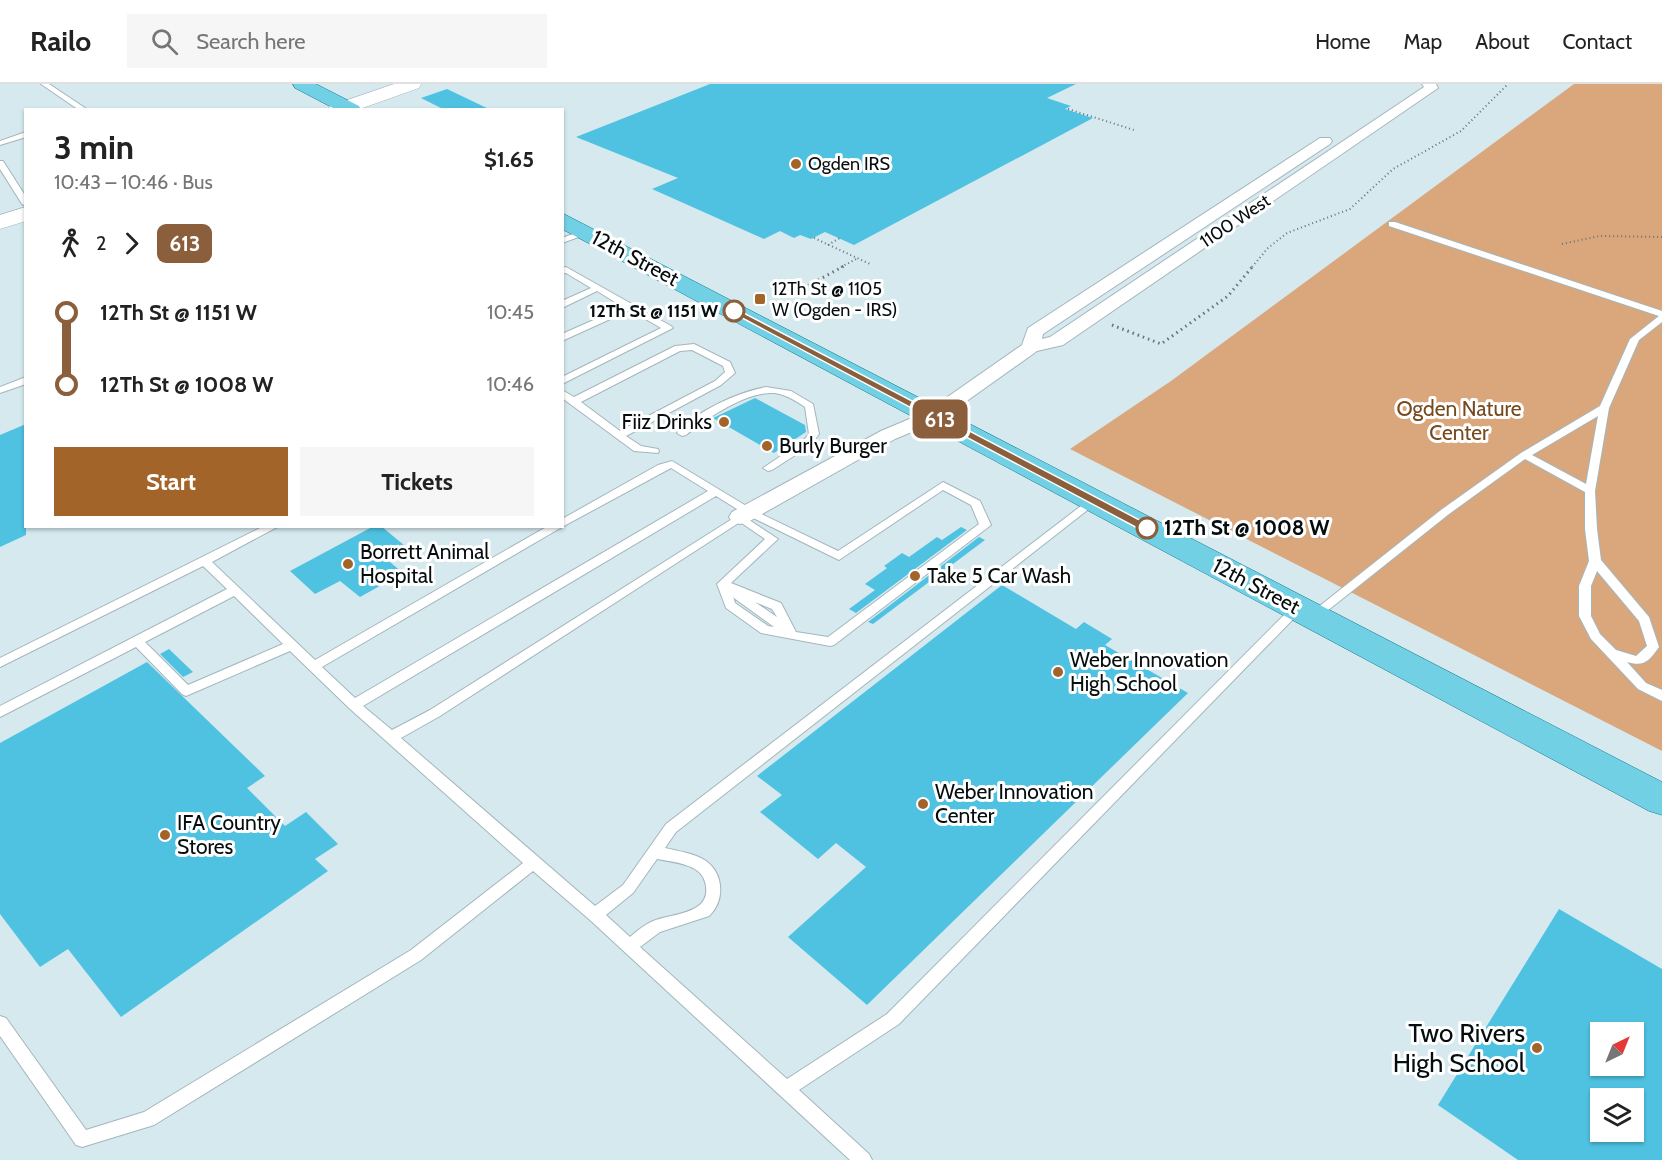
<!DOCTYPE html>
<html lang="en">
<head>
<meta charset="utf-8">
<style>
  :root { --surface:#fff; --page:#f6f6f6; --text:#222; --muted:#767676; --line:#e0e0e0; --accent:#a26429 }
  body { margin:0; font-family:Cabin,sans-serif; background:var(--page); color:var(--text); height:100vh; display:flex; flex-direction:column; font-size:22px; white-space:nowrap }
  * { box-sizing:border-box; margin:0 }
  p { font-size:20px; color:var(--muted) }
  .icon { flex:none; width:33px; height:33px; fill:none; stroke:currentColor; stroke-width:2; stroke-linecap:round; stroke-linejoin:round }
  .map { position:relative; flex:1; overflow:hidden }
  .drawer { position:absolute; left:24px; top:24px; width:540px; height:420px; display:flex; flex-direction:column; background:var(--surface); border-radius:0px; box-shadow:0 2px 4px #0004 }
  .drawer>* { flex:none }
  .badge { padding:0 12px; border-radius:9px; font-size:21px; line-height:39px }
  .needle { width:39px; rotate:43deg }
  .fabs { position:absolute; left:1590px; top:938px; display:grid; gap:12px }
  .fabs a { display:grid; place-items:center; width:54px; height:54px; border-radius:0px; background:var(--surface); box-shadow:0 2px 4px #0004; font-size:30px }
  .map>.badge { position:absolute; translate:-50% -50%; box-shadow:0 0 0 3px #fff }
  .legs { display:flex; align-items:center; gap:9px; height:66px; padding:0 30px; font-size:20px }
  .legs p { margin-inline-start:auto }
  .headline { display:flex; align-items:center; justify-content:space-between; height:102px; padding:0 30px }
  h1 { font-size:33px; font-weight:700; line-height:45px }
  .button { display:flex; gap:12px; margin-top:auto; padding:12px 30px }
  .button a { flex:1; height:69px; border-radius:0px; background:var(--accent); color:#fff; font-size:24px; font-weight:700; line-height:69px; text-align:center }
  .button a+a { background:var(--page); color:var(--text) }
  ul { padding:0 30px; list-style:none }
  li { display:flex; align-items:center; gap:21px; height:72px; font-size:22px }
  li i { display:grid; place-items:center; width:9px; height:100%; margin:0 8px; background:currentColor }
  li i::after { content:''; width:15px; height:15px; margin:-8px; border:4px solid; border-radius:50%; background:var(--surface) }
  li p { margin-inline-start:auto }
  li:first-child i { background:linear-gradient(#0000 50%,currentColor 0) }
  li:last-child i { background:linear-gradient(currentColor 50%,#0000 0) }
  header { display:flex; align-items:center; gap:36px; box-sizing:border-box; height:84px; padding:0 30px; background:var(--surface); border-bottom:2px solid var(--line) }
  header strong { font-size:28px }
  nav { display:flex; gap:33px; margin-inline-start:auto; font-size:21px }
  .search { width:420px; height:54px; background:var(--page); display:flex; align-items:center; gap:15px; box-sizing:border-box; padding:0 21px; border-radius:0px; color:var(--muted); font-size:22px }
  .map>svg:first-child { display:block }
  .green { fill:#daa77d }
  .building { fill:#4fc2e2; fill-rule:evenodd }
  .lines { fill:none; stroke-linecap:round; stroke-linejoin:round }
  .lane-casing { stroke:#a3b6bc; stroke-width:2 }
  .street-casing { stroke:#a3b6bc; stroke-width:2 }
  .secondary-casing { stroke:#a3b6bc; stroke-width:1 }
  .primary-casing { stroke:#0f778e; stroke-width:1 }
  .path-far1 { stroke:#667377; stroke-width:2; stroke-dasharray:1 3; stroke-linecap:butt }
  .path { stroke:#667377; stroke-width:3; stroke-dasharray:1.5 4; stroke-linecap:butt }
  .lane { fill:#fff; fill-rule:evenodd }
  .street { fill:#fff; fill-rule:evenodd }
  .secondary { fill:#fff; fill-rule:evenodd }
  .primary { fill:#72d0e5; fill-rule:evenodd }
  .line-1 { fill:#8b5e3c; stroke:#fff; stroke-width:1.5 }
  .poi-dot { fill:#a26429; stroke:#fff; stroke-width:2 }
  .stop-1-dot { fill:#fff; stroke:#8b5e3c; stroke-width:3 }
  .labels { text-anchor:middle; stroke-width:6; stroke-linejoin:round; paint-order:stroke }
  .far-poi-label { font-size:18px; fill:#060d0f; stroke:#fff; text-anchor:start }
  .far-street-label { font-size:18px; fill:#060d0f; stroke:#fff }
  .far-stop-label { font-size:18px; font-weight:bold; fill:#060d0f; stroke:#fff; text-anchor:end }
  .street-label { font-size:21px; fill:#060d0f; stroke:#fff }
  .park-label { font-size:21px; fill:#77491e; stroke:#fff }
  .poi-label { font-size:21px; fill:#060d0f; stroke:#fff; text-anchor:start }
  .stop-label { font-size:21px; font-weight:bold; fill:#060d0f; stroke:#fff; text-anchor:start }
  .near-poi-label { font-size:26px; fill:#060d0f; stroke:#fff; text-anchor:end }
</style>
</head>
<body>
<header>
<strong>Railo</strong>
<div class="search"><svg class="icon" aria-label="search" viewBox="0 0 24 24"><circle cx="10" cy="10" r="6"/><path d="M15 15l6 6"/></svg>Search here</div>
<nav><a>Home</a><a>Map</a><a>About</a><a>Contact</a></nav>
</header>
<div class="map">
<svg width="1662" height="1076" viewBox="0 0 1662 1076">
  <rect width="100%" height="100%" fill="#d5e9ef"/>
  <polygon class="green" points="1574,0 1662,0 1662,667 1070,365 1171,297"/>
  <g class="building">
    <polygon points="710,0 1076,0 1047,14 1071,22 1065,25 1093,34 854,161 825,148 811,155 800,151 794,154 780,147 764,155 652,105 678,94 576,53"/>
    <polygon points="447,5 491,26 445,26 421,14"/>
    <polygon points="755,314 805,341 806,348 774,369 713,334"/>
    <polygon points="26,340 26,451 0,463 0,351"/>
    <polygon points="374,442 381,442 405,462 384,473 403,489 360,513 340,497 315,510 290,487"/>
    <polygon points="961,443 967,446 856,529 849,525 875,506 865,500 887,484 884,482 902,469 909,473 937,453 942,456"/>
    <polygon points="979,453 985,456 873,540 868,538"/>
    <polygon points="1002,501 1076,545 1084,538 1112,555 1105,561 1188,609 867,921 788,853 866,783 836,759 818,775 760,728 782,711 757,692"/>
    <polygon points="169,565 193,588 183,593 160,570"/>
    <polygon points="147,578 265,692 247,704 285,742 306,728 338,760 315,775 328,787 121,933 68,865 40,883 0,830 0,659"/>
    <path d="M1559,825L1662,885V1076H1518L1438,1021ZM1600,948H1634V981H1600ZM1600,1014H1634V1047H1600Z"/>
  </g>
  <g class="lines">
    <defs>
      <g id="lane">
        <polygon points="41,0 49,0 88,26 79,26"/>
        <polygon points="26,48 26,53 0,61 0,57"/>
        <polygon points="0,77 3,77 26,113 26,122 22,120 0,85"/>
        <path d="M1389,138H1395L1662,227V238L1639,256L1609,324L1595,407L1597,445L1601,476L1649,533L1659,563C1649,577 1644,583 1627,578L1646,599L1662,606V617L1638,605L1591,555L1579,532V502L1589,477L1585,445V408L1525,375L1449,430L1317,535H1309L1307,532L1441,426L1521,369L1600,322L1630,255L1659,232L1389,142ZM1598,332L1586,400L1532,371ZM1597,487L1639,537L1647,562L1636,572L1616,566L1600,550L1591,532V502Z"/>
        <polygon points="584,146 588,148 587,150 562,159 562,154"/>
        <polygon points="566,183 671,242 673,244 562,300 562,293 661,244 630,226 562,257 562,250 623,223 597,207 562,224 562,217 591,204 566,189 562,190 562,184"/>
        <path d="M694,260L730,278L735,289L721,301L626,352L641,362L658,365L659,367L658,369L634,367L562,314V306L574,313L675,262ZM692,266L723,282L725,288L715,297L620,347L581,318L680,267Z"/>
        <polygon points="26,293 26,300 0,309 0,303"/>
        <path d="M766,303L791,307L813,320L819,350L811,361L772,386L768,387L763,384L803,357L809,350L805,323C796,317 787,311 775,309C747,307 707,334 686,351L682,352L677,349C696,327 738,308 766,303Z"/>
        <path d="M672,377L753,426L838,467L943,398L980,417L991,441L834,561L830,562L761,549L726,524L717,500L765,455L740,438L440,632L401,654L595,822L623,801L666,740L1090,415L1094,414L1099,417L676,748L665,764C678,767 694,769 706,777C724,790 725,817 709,832L660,848L640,863L787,995L887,930L1294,521L1298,520L1304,524L899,940L799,1006L869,1070L872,1076H850L590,836L533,787L421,876L154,1041L82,1063L76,1061L0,952V932L6,934L86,1046L144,1028L411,866L523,779L349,624L290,567L186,612L182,610L136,563L0,633V622L227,505L203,482L0,583V574L264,442H279L212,478L315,576L548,442H562V435L658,381ZM671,384L708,407L355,614L322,583L562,443ZM943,406L971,421L979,440L828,553L796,548L781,519L731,499L778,455L740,430L430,626L392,646L363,622L716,412L745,430L839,476ZM234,512L283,560L188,601L145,558ZM733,512L734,514L774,543L768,542L735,519ZM755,518L772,525L777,533ZM657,775C673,778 701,780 705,798C714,830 673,829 653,837C644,841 637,847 630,853L606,831L633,809Z"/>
      </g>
      <polygon id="street" points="1422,0 1436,0 1438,4 1063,261 1037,267 940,336 895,355 748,438 740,440 732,438 729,433 732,428 881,347 926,328 1022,261 1028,244 1320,54 1330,54 1332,57 1330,60 1043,250 1042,255 1050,253 1424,3"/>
      <g id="secondary">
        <polygon points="394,0 421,0 419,4 357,26 328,26 330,22"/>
        <polygon points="26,123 26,137 0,145 0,131"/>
      </g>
      <g id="primary">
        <polygon points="293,0 316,0 359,22 361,26 337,26 295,4"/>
        <polygon points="562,129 1662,698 1662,731 1649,727 562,145"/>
      </g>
    </defs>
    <use href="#lane" class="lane-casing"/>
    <use href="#street" class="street-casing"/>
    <use href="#secondary" class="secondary-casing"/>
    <use href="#primary" class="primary-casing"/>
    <g class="path-far1">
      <polyline points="1068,25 1134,46"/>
      <polyline points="814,154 870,180"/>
      <polyline points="1562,160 1599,152 1662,153"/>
      <polyline points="828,161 840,154"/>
      <polyline points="841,183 858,174"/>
      <polyline points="1252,183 1268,164 1287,149 1350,125 1393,85 1461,47 1508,0"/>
    </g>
    <g class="path">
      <polyline points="789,212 844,182"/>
      <polyline points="1112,241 1161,260 1228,212 1253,182"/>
    </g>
    <use href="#lane" class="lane"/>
    <use href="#street" class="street"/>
    <use href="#secondary" class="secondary"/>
    <use href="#primary" class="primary"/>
  </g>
  <polygon class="line-1" points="734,224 1151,442 1152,444 1147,448 1143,447 731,228 731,225"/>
  <g class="poi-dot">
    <circle cx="796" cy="80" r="6"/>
    <rect x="754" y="209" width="12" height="12" rx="3"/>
    <circle cx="724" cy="338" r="6"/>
    <circle cx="767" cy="362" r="6"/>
    <circle cx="348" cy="480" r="6"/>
    <circle cx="915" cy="492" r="6"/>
    <circle cx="1058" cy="588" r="6"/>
    <circle cx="923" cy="720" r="6"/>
    <circle cx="165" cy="751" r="6"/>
    <circle cx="1537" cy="964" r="6"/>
  </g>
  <g class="stop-1-dot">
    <circle cx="734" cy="227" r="10"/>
    <circle cx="1147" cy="444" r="10"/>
  </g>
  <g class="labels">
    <g class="far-poi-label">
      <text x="808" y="86">Ogden IRS</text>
      <text x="772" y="211">12Th St @ 1105<tspan x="772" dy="21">W (Ogden - IRS)</tspan></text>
    </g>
    <g class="far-street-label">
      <text transform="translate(1235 137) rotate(-34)" y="6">1100 West</text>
    </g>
    <g class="far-stop-label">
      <text x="718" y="233">12Th St @ 1151 W</text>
    </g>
    <g class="street-label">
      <text transform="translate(635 174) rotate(28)" y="7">12th Street</text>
      <text transform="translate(1256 502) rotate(28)" y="7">12th Street</text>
    </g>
    <g class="park-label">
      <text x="1459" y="332">Ogden Nature<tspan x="1459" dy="24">Center</tspan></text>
    </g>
    <g class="poi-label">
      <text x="712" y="345" text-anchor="end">Fiiz Drinks</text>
      <text x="779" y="369">Burly Burger</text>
      <text x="360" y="475">Borrett Animal<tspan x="360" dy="24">Hospital</tspan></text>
      <text x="927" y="499">Take 5 Car Wash</text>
      <text x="1070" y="583">Weber Innovation<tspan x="1070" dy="24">High School</tspan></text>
      <text x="935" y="715">Weber Innovation<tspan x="935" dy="24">Center</tspan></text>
      <text x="177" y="746">IFA Country<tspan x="177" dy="24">Stores</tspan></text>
    </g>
    <g class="stop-label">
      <text x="1164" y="451">12Th St @ 1008 W</text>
    </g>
    <g class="near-poi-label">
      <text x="1525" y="958">Two Rivers<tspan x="1525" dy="30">High School</tspan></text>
    </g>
  </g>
</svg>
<div class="fabs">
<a><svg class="needle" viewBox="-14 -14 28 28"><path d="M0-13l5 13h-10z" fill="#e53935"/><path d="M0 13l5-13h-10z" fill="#767676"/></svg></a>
<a><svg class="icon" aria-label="layers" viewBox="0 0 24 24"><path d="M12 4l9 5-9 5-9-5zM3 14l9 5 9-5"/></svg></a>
</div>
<b class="badge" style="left:940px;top:335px;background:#8b5e3c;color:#fff">613</b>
<section class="drawer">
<div class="headline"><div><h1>3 min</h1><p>10:43 – 10:46 · Bus</p></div><b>$1.65</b></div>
<div class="legs"><svg class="icon" aria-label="walk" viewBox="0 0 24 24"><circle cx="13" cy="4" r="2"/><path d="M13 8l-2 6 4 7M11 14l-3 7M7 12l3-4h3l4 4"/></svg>2<svg class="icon" aria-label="forward" viewBox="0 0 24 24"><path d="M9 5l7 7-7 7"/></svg><b class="badge" style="background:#8b5e3c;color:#fff">613</b></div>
<ul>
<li><i style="color:#8b5e3c"></i><b>12Th St @ 1151 W</b><p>10:45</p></li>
<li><i style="color:#8b5e3c"></i><b>12Th St @ 1008 W</b><p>10:46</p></li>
</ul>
<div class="button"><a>Start</a><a>Tickets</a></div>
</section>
</div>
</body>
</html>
